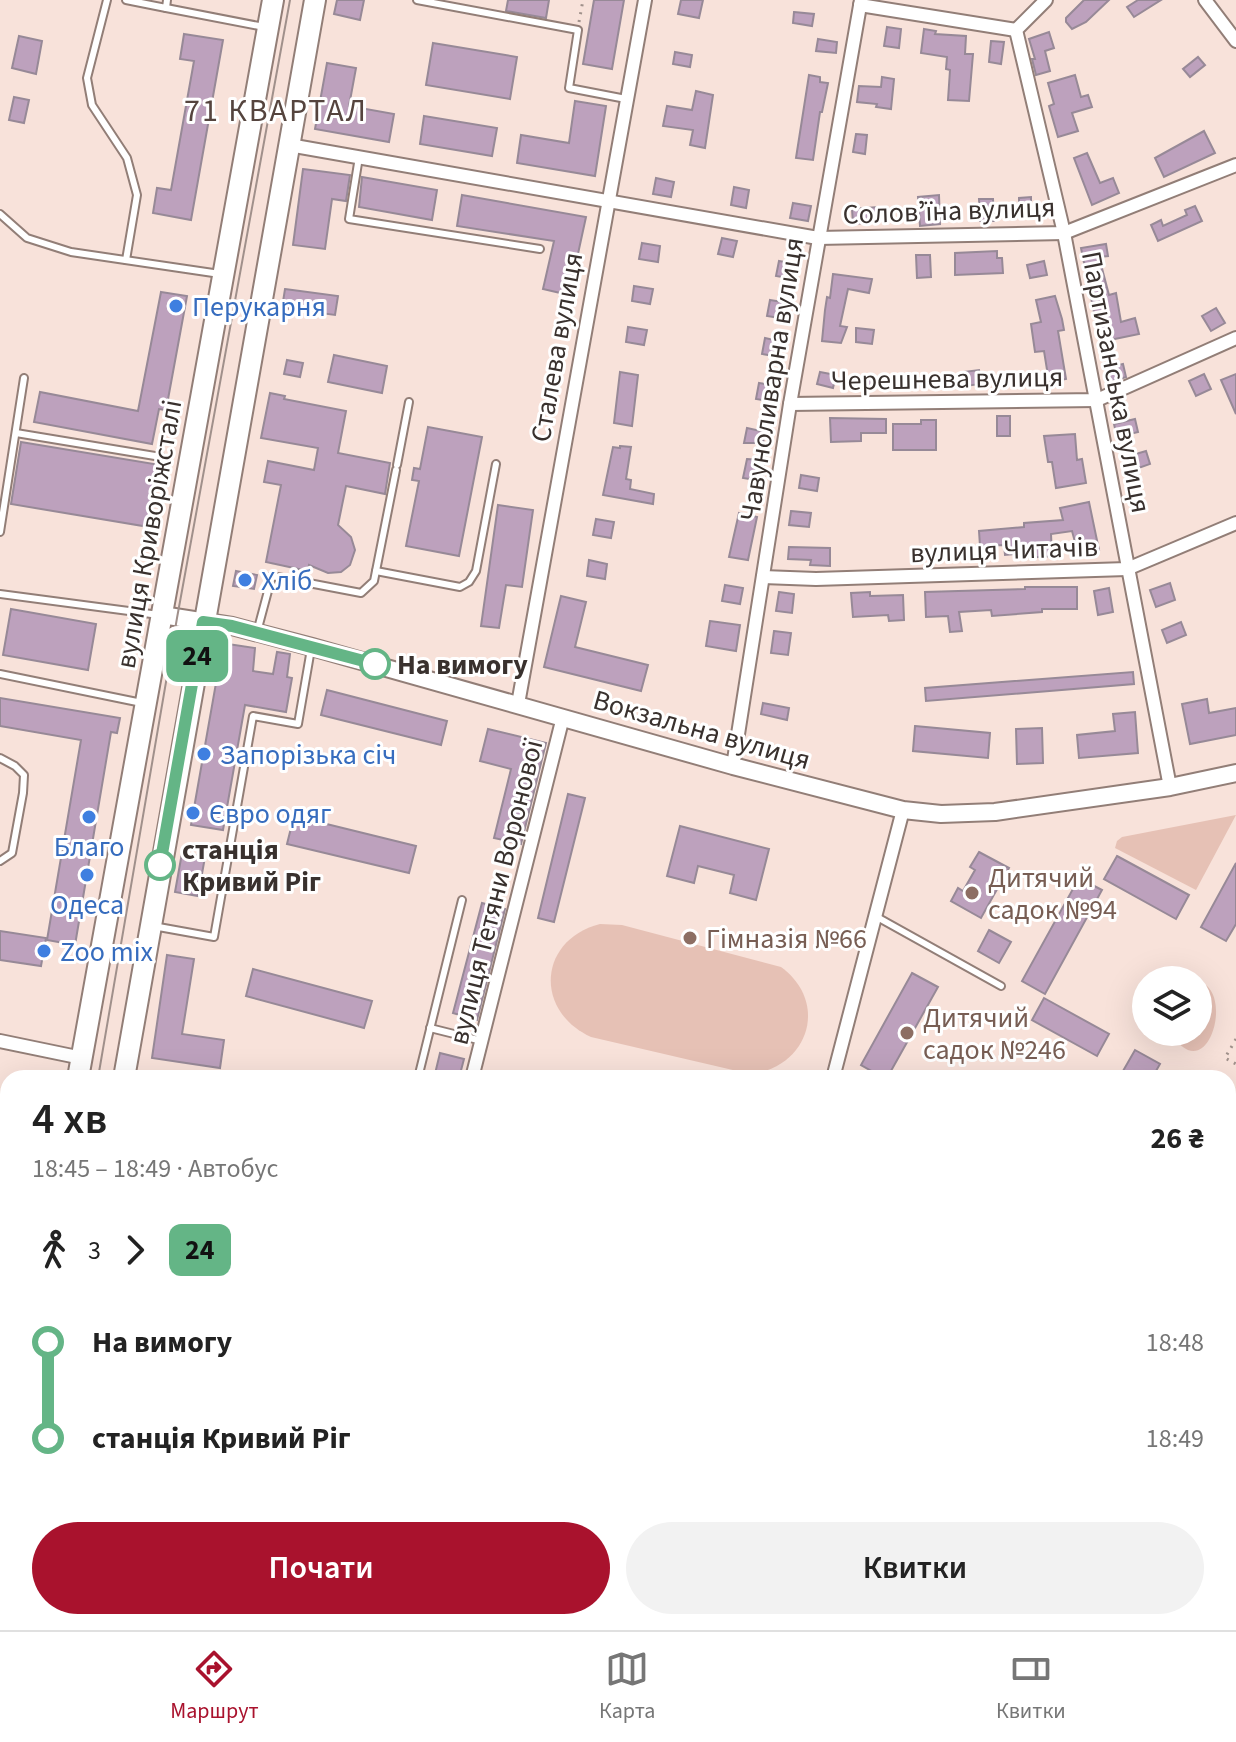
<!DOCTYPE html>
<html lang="uk">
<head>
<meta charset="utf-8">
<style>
  :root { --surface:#fff; --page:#f2f2f2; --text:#222; --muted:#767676; --line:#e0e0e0; --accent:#a9122d }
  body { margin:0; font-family:"Source Sans 3",sans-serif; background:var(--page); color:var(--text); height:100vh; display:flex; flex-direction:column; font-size:30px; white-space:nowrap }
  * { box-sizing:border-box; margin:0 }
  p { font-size:26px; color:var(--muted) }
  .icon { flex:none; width:44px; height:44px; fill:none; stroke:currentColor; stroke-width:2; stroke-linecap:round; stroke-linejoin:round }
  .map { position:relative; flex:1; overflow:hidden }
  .details { position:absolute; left:0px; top:1070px; width:1236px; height:560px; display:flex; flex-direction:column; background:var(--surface); border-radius:24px 24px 0 0; box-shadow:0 8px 32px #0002 }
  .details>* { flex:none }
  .badge { padding:0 16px; border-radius:12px; font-size:28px; line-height:52px }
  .controls { position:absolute; left:1132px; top:966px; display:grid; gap:16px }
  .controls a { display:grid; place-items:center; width:80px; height:80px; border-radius:50%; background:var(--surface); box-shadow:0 8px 32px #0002; font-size:40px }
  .map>.badge { position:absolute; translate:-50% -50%; box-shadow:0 0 0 4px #fff }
  .legs { display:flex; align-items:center; gap:12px; height:88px; padding:0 32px; font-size:26px }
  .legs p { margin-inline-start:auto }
  .summary { display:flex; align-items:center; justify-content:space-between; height:136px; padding:0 32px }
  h1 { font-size:44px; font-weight:600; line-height:60px }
  .button { display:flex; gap:16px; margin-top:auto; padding:16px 32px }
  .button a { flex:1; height:92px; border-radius:48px; background:var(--accent); color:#fff; font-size:32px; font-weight:600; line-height:92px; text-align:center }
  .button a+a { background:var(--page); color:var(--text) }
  ul { padding:0 32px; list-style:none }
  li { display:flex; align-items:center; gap:28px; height:96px; font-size:30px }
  li i { display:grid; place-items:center; width:12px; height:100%; margin:0 10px; background:currentColor }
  li i::after { content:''; width:20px; height:20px; margin:-10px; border:6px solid; border-radius:50%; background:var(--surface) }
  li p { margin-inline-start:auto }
  li:first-child i { background:linear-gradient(#0000 50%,currentColor 0) }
  li:last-child i { background:linear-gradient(currentColor 50%,#0000 0) }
  .dock { display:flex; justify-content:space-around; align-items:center; height:112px; border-top:2px solid var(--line); background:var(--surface); font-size:22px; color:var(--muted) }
  .dock a { display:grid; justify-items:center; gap:4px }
  .dock .current { color:var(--accent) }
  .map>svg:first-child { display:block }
  .medical { fill:#dddaf0 }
  .green { fill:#e6c1b5 }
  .building { fill:#bda1bd; stroke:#978997; stroke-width:2 }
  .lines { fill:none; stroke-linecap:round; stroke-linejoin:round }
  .service-casing { stroke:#927e77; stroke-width:10 }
  .minor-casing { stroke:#927e77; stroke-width:16 }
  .tertiary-casing { stroke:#927e77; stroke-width:20 }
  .primary-casing { stroke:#927e77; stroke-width:24 }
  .path { stroke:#a0918b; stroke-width:3; stroke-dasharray:2 6; stroke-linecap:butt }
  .service { stroke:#fff; stroke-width:6 }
  .minor { stroke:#fff; stroke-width:12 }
  .tertiary { stroke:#fff; stroke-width:16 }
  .primary { stroke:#fff; stroke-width:20 }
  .tram { stroke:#a0908b; stroke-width:2 }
  .line-1-casing { stroke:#fff; stroke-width:18 }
  .line-1 { stroke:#64b586; stroke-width:12 }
  .shop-dot { fill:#3f7fe0; stroke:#fff; stroke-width:3 }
  .stop-1-dot { fill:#fff; stroke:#64b586; stroke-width:4 }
  .education-dot { fill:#8d6e63; stroke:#fff; stroke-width:3 }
  .labels { text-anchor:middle; stroke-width:6; stroke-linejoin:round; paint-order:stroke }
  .street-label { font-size:28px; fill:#39312e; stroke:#fff }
  .shop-label { font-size:28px; fill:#366cbe; stroke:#fff; text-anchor:start }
  .stop-label { font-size:28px; font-weight:bold; fill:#39312e; stroke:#fff; text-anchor:start }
  .education-label { font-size:28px; fill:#785e54; stroke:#fff; text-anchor:start }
  .quarter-label { font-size:32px; letter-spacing:2px; fill:#55443e; stroke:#fff }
</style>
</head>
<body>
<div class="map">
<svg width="1236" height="1630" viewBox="0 0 1236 1630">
  <rect width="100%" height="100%" fill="#f8e2da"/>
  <polygon class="medical" points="381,1622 535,1622 534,1630 380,1630"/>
  <g class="green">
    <polygon points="1236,815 1196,890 1115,848 1117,841 1122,837"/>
    <path d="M600,924L622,925L781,967C830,1003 808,1068 750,1074L591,1037C534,1011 538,940 600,924Z"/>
    <path d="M1198,982C1236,988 1208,1093 1170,1032H1198Z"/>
    <polygon points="692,1622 786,1622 784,1630 733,1630"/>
  </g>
  <g class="building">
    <polygon points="337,0 364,0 360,20 334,14"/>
    <polygon points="508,0 549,0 546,18 506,11"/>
    <polygon points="594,0 624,0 612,69 583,64"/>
    <polygon points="681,0 703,0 699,18 678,14"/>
    <polygon points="1084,0 1109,0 1086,22 1072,29 1066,22 1066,18"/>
    <polygon points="1138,0 1161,0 1134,17 1127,7"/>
    <polygon points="794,12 814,14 812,26 793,23"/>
    <polygon points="887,27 901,29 899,48 884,46"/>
    <polygon points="924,29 936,31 935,34 966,36 965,54 973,54 969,101 948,100 950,70 946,69 947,57 921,53"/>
    <polygon points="1049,32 1054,48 1045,51 1050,71 1036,75 1032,59 1035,59 1029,39"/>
    <polygon points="184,34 223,40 191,220 153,213 157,188 171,190 194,61 180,59"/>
    <polygon points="19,36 42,41 36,74 12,68"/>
    <polygon points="818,39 837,42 836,53 816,51"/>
    <polygon points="991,41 1004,42 1001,64 989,62"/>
    <polygon points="433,43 517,57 510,99 426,85"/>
    <polygon points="675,52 692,55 690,67 673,64"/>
    <polygon points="1198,57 1205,65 1190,77 1183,69"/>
    <polygon points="327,63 356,68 349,106 394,114 389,142 315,129"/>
    <polygon points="809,75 820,77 820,82 828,83 822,112 820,112 813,160 796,158"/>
    <polygon points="1075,75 1081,97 1088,95 1092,107 1072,113 1078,131 1058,137 1049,106 1054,104 1048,83"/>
    <polygon points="882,77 894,79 891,109 876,107 877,104 857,102 859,86 881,87"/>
    <polygon points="696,91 713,95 705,148 690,145 693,130 663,126 667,106 692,110"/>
    <polygon points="14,97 29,100 24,123 9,120"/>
    <polygon points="575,101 606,106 595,176 517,163 521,135 569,143"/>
    <polygon points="424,116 497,128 492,156 420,144"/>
    <polygon points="1204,131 1215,153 1164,177 1155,158"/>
    <polygon points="856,134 867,135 865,154 853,152"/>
    <polygon points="1087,153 1100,183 1113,178 1119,193 1092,205 1074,158"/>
    <polygon points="303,169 350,175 346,201 332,199 325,249 293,245"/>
    <polygon points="362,177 437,190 432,220 359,207"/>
    <polygon points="656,178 674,182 671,197 653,194"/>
    <polygon points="734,187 749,190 746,208 731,205"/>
    <polygon points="462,195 586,217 569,295 543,289 554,241 457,226"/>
    <polygon points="939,195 940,224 920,226 918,197"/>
    <polygon points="1031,197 1031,216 1019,216 1019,198"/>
    <polygon points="979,199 993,199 994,221 980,221"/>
    <polygon points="793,203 811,206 808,221 790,218"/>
    <polygon points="1195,206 1202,221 1158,241 1151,225 1161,220 1163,226 1187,215 1185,210"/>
    <polygon points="878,207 879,222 853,224 852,209"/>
    <polygon points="722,238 737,241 733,257 718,254"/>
    <polygon points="642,243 660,246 658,262 639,259"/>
    <polygon points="1106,244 1108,256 1099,257 1109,295 1116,293 1121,322 1135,318 1139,334 1100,342 1081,248"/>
    <polygon points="997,251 997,258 1002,258 1003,273 955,275 955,253"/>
    <polygon points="916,255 930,255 931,277 917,278"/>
    <polygon points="779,261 797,264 794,279 776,276"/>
    <polygon points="1044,261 1047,275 1030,278 1027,265"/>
    <polygon points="833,274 872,279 869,293 848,289 840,326 847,327 841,343 822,341 825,310 827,297 830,298"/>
    <polygon points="634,286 653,289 650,304 632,301"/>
    <polygon points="285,289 338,296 335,315 282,308"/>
    <polygon points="161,292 187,296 166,410 159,409 152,444 34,422 40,392 138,411"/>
    <polygon points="1055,296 1062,319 1064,330 1058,331 1066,379 1049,382 1044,351 1035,352 1031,324 1041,322 1036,300"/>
    <polygon points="770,300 789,303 786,319 767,316"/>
    <polygon points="1216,308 1225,323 1211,331 1202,316"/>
    <polygon points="628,327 647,330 644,345 626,342"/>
    <polygon points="856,328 874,330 872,344 856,342"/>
    <polygon points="765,338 783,342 780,357 762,354"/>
    <polygon points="334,355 387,366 382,393 328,382"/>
    <polygon points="287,360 303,363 300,377 284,374"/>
    <polygon points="1123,364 1126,377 1110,382 1107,368"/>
    <polygon points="979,370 981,384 965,386 963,372"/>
    <polygon points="620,372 638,375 632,426 614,423"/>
    <polygon points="820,372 836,375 833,388 817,384"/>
    <polygon points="1204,374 1211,389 1196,396 1189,381"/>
    <polygon points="1236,374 1236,414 1221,380"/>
    <rect x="856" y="376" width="16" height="13"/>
    <polygon points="759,383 777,386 774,402 756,399"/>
    <polygon points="270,393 285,396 284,399 346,411 338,453 390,463 385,494 346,486 338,525 351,537 355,550 350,565 341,572 328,573 309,565 308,571 266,562 281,485 264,482 268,461 314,470 318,448 261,438"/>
    <rect x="997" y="416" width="13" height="20"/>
    <polygon points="830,418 886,419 886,433 861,433 861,441 831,442"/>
    <polygon points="1135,419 1138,432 1117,437 1114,424"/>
    <polygon points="921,420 936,420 936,450 893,450 893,424 921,424"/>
    <polygon points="428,427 482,437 459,556 406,546 419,481 412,480 414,468 420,469"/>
    <polygon points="747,428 765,432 763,443 744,443"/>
    <polygon points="1075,434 1077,460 1082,459 1086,483 1056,488 1052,462 1048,462 1044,436"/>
    <polygon points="21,442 160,465 149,527 11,504"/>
    <polygon points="620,446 631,447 626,479 631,480 630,489 654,494 653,504 603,495 613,447 620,448"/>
    <polygon points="1146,451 1150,464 1133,470 1129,456"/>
    <polygon points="747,459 760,460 759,465 764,466 762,481 743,478"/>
    <polygon points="801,475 819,478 817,491 799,488"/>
    <polygon points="1089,502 1099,550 1088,552 1087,541 1075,542 1072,531 1051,534 1052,556 1026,558 1026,553 1005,555 1004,545 980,546 979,531 1024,527 1024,523 1063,520 1060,508"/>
    <polygon points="498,505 533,510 522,587 506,585 499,628 481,626"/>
    <polygon points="791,511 811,513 809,527 789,525"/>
    <polygon points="739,513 757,517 748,560 729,557"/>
    <polygon points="596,519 614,522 611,538 593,535"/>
    <polygon points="789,547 830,548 830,566 810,565 811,560 788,559"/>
    <polygon points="589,560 607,564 605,579 587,576"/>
    <polygon points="236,571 257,575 254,589 233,586"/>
    <polygon points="1170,583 1175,600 1156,607 1150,590"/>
    <polygon points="725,585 743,588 740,604 722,601"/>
    <polygon points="1025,587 1077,587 1077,609 1042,609 1042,612 992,616 991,610 959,612 962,631 950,632 948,616 926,617 925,592 1025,589"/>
    <polygon points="1109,588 1113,612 1098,615 1094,591"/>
    <polygon points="779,592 794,594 792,613 776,611"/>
    <polygon points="870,592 870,596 903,595 904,620 889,621 888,615 853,617 851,593"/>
    <polygon points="561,596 586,602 575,647 648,665 641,691 544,667"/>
    <polygon points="11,609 96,624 88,670 3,655"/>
    <polygon points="710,621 740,625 736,651 706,646"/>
    <polygon points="1181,622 1186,635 1167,643 1162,630"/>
    <polygon points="774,631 791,633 788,655 771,653"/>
    <polygon points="228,644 255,648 253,671 273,674 277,652 290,654 287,677 292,678 286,712 245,705 223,830 191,825 219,666"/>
    <polygon points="1133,672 1134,684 926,701 925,688"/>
    <polygon points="327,690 447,721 441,745 321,715"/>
    <polygon points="0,698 120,718 117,733 111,732 75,945 47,940 81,740 0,726"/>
    <polygon points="1207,699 1209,713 1236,708 1236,735 1190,744 1182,704"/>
    <polygon points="763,703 789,708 787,720 761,714"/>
    <polygon points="1135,712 1138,753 1079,758 1077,735 1115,731 1113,714"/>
    <polygon points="915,726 990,733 988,758 913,751"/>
    <polygon points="1042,728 1043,763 1017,764 1016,729"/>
    <polygon points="488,729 546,743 521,844 494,838 511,769 480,761"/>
    <polygon points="568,794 585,798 554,922 538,918"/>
    <polygon points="294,816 416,846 409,873 287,844"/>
    <polygon points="680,826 769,849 756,900 730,893 734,875 698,866 694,883 667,876"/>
    <polygon points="979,852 1009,868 981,918 951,901 958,888 963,891 975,870 970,867"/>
    <polygon points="182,853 205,857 198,896 175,892"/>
    <polygon points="1117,856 1189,895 1176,919 1104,879"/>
    <polygon points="1236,863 1236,924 1226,941 1201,927"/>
    <polygon points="1079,878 1102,890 1045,994 1022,981"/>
    <polygon points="482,903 505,909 477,1020 453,1013"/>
    <polygon points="989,930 1011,942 999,963 978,951"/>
    <polygon points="0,931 46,938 41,966 0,960"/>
    <polygon points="167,955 194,959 182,1034 224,1040 220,1068 152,1058"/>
    <polygon points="253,969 372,1001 364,1028 246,996"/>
    <polygon points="912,973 938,987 887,1078 884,1078 861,1065"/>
    <polygon points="1044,998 1109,1034 1097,1056 1032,1020"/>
    <polygon points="1135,1050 1160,1064 1152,1078 1119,1078"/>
    <polygon points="440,1053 464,1059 459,1078 434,1078"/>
  </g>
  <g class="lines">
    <defs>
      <g id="service">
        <polyline points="107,0 87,78 92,105 127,158 137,195 126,260"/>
        <polyline points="126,0 166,8 167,0"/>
        <polyline points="417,0 578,30 569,88 626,99"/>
        <polyline points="166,8 264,27"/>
        <polyline points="359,157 349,219 540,249"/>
        <polyline points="0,214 27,238 71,252 220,274"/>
        <polyline points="16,433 161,457"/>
        <polyline points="397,465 409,402"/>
        <polyline points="0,532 24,378"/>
        <polyline points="376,571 460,587 469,582 476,571 496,464"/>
        <polyline points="0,594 159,615"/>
        <polyline points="257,632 272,576 361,593 374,581 396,470"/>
        <polyline points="0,674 142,703"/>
        <polyline points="0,758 15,766 24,775 23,793 12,853 0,861"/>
        <polyline points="877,917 1001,986"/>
        <polyline points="153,926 214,937 253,716 298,724 311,649"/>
        <polyline points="430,1028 482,1041"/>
        <polyline points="522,1075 536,1078"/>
        <polyline points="418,1078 462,900"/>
        <polyline points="1179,1078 1180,1076"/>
        <polyline points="1228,1238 1236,1223"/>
        <polyline points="1228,1262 1236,1266"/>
        <polyline points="0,1315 8,1317"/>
        <polyline points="1108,1622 1123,1630"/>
        <polyline points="811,1630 822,1622"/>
        <polyline points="1132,1630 1136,1622"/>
      </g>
      <g id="minor">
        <polyline points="1046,0 1016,30 1064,233 1170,787"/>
        <polyline points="1205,0 1236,41"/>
        <polyline points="860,5 1016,30"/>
        <polyline points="289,145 818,238 1064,233 1236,165"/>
        <polyline points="790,404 1097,400 1236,338"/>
        <polyline points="763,577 816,579 1127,569 1236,523"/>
        <polyline points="518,704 645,0"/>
        <polyline points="733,766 790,404 861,0"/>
        <polyline points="0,1041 82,1058"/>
        <polyline points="472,1078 563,717"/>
        <polyline points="833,1078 903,810"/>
        <polyline points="1228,1352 1236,1354"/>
        <polyline points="367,1630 369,1622"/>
      </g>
      <polyline id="tertiary" points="162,615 232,626 312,647 733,766 903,810 941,814 995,812 1170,787 1236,773"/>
      <g id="primary">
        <polyline points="78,1078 273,0"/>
        <polyline points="124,1078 315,0"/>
        <polyline points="0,1517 8,1472"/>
        <polyline points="1228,1580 1236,1565"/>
        <polyline points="24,1630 26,1622"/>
        <polyline points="1200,1630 1205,1622"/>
      </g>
    </defs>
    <use href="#service" class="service-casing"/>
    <use href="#minor" class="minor-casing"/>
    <use href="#tertiary" class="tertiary-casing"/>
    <use href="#primary" class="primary-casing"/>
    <g class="path">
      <polyline points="579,22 583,0"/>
      <polyline points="1236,1039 1225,1058 1236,1064"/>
    </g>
    <use href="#service" class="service"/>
    <use href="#minor" class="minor"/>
    <use href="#tertiary" class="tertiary"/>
    <use href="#primary" class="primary"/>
    <g class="tram">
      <polyline points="98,1078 177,618 290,0"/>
      <polyline points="4,1630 8,1606"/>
    </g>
  </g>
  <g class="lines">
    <defs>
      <polyline id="line-1" points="160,865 203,622 232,626 375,664"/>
    </defs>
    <use href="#line-1" class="line-1-casing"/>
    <use href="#line-1" class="line-1"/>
  </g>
  <g class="shop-dot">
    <circle cx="176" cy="306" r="8"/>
    <circle cx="245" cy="580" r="8"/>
    <circle cx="204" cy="754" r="8"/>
    <circle cx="193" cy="813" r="8"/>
    <circle cx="89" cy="817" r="8"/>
    <circle cx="87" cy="875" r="8"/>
    <circle cx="44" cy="951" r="8"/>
  </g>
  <g class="stop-1-dot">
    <circle cx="375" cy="664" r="14"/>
    <circle cx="160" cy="865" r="14"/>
  </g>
  <g class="education-dot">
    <circle cx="972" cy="893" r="8"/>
    <circle cx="690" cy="938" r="8"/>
    <circle cx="907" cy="1033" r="8"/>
  </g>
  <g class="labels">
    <g class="street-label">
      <text transform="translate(949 210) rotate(-2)" y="10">Соловʼїна вулиця</text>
      <text transform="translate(556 347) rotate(-80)" y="10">Сталева вулиця</text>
      <text transform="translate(947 378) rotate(-1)" y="10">Черешнева вулиця</text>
      <text transform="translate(771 379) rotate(-81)" y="10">Чавуноливарна вулиця</text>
      <text transform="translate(1117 382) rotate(79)" y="10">Партизанська вулиця</text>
      <text transform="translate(148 534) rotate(-80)" y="10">вулиця Криворіжсталі</text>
      <text transform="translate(1004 549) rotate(-2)" y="10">вулиця Читачів</text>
      <text transform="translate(702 729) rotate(16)" y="10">Вокзальна вулиця</text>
      <text transform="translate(495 892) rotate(-76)" y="10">вулиця Тетяни Воронової</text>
    </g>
    <g class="shop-label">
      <text x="192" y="316">Перукарня</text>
      <text x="261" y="590">Хліб</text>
      <text x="220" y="764">Запорізька січ</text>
      <text x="209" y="823">Євро одяг</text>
      <text x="89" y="856" text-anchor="middle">Благо</text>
      <text x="87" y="914" text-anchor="middle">Одеса</text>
      <text x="60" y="961">Zoo mix</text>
    </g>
    <g class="stop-label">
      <text x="397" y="674">На вимогу</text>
      <text x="182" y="859">станція<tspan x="182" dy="32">Кривий Ріг</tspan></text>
    </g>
    <g class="education-label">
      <text x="988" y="887">Дитячий<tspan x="988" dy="32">садок №94</tspan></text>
      <text x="706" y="948">Гімназія №66</text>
      <text x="923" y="1027">Дитячий<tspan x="923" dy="32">садок №246</tspan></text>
    </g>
    <g class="quarter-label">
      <text x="276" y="121">71 КВАРТАЛ</text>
    </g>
  </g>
</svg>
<div class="controls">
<a><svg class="icon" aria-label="layers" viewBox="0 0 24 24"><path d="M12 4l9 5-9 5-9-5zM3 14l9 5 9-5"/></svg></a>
</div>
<b class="badge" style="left:197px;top:656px;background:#64b586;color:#111">24</b>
<section class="details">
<div class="summary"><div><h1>4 хв</h1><p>18:45 – 18:49 · Автобус</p></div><b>26 ₴</b></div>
<div class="legs"><svg class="icon" aria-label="walk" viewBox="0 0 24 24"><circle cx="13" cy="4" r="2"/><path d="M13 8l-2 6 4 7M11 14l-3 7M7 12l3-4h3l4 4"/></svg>3<svg class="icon" aria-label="forward" viewBox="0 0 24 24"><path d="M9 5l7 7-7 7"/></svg><b class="badge" style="background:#64b586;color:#111">24</b></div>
<ul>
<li><i style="color:#64b586"></i><b>На вимогу</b><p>18:48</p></li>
<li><i style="color:#64b586"></i><b>станція Кривий Ріг</b><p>18:49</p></li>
</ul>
<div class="button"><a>Почати</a><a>Квитки</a></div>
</section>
</div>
<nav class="dock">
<a class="current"><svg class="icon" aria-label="directions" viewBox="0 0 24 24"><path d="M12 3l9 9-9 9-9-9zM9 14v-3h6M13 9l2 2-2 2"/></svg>Маршрут</a>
<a><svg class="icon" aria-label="map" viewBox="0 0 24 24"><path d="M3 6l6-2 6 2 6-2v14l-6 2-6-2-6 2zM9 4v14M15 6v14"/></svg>Карта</a>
<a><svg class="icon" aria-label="tickets" viewBox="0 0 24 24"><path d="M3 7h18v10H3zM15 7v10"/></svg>Квитки</a>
</nav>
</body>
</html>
